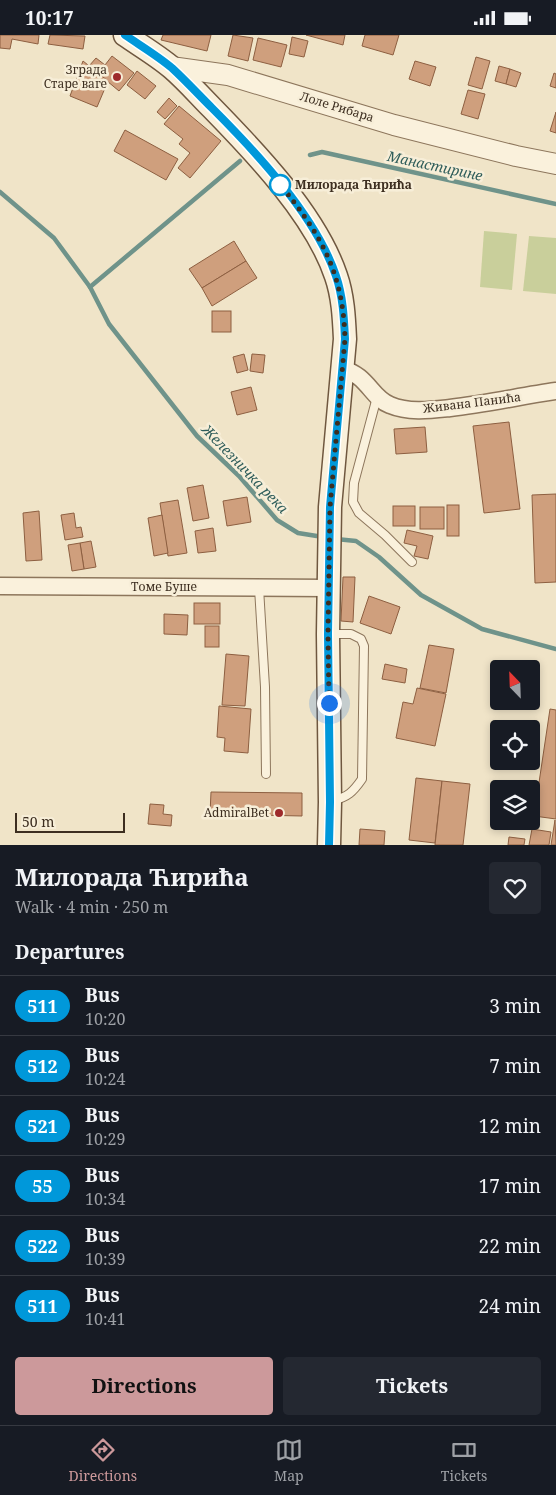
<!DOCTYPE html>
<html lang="en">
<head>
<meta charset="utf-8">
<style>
  :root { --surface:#171b24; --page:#242831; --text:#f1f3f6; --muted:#9ea1a6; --line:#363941; --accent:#cc999b }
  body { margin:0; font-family:"Noto Serif",serif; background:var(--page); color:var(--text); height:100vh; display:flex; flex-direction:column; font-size:19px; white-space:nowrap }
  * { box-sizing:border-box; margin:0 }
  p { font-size:16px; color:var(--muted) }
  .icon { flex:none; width:28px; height:28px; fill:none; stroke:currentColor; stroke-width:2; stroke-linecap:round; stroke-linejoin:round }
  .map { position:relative; height:810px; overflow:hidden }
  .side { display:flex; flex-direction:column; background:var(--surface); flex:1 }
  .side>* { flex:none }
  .badge { padding:0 10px; border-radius:16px; font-size:18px; line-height:32px }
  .needle { width:32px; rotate:337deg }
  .tools { position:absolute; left:490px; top:625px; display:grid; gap:10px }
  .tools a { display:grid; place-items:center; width:50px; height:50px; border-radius:5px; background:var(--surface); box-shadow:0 2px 8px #0003; font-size:25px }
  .scale { position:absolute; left:15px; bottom:12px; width:110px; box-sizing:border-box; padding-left:5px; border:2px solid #3d2e20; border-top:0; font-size:14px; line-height:18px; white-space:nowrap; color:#3d2e20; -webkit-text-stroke:4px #f7eed8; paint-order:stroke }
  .you { position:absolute; width:25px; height:25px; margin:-12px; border:4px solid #fff; border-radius:50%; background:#1a73e8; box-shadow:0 0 0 8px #1a73e833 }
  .map>.badge { position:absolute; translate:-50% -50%; box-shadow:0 0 0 2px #fff }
  h2 { padding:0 15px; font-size:19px; line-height:45px }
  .round { display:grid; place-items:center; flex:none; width:52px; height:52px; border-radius:5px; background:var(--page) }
  .summary { display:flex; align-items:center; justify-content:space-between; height:85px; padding:0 15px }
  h1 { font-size:24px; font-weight:700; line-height:38px }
  .primary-button { display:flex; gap:10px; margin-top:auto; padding:10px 15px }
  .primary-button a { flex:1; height:58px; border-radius:5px; background:var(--accent); color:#111; font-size:20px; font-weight:700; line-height:58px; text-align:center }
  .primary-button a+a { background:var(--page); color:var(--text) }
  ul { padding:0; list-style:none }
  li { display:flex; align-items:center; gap:15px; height:60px; padding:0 15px; border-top:1px solid var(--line) }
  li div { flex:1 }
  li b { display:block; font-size:19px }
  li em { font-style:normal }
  li .badge { min-width:55px; font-weight:700; text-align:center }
  .status { display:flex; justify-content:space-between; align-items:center; height:35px; padding:0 25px; background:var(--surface); direction:ltr }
  .status svg { height:14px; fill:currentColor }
  .tabs { display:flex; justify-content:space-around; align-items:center; height:70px; border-top:1px solid var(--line); background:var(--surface); font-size:14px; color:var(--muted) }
  .tabs a { display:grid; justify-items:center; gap:2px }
  .tabs .current { color:var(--accent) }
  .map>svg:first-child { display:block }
  .green { fill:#c9cf9b }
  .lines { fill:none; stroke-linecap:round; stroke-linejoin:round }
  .stream { stroke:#6f938a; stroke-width:4.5 }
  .building { fill:#cf9f7d; stroke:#8d5f41 }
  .service-casing { stroke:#8d765c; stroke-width:10 }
  .minor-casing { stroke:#8d765c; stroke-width:19 }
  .tertiary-casing { stroke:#8d765c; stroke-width:22 }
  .secondary-casing { stroke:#6f573f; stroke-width:25 }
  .service { stroke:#faf1dc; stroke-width:8 }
  .minor { stroke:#faf1dc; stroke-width:16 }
  .tertiary { stroke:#faf1dc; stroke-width:20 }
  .secondary { stroke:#faf1dc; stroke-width:22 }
  .line-casing { stroke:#fff; stroke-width:11 }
  .line { stroke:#0098da; stroke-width:8 }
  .walk { stroke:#3d2e20; stroke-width:5; stroke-dasharray:0 9 }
  .poi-dot { fill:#9e2a2b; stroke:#f7eed8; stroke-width:2 }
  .stop-dot { fill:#fff; stroke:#0098da; stroke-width:2.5 }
  .labels { text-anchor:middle; stroke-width:5; stroke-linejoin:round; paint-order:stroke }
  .poi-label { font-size:12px; fill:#3d2e20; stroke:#f7eed8; text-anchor:end }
  .street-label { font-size:12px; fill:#3d2e20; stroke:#f7eed8 }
  .stop-label { font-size:12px; font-weight:bold; fill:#3d2e20; stroke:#f7eed8; text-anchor:start }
  .water-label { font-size:14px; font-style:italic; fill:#2f5d5a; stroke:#f7eed8 }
</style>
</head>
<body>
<div class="status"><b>10:17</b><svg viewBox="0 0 49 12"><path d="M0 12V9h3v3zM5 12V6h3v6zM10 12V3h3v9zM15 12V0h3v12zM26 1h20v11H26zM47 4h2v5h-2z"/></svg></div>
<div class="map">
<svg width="556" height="810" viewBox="0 0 556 810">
  <rect width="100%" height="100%" fill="#f0e4c8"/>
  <g class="green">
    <polygon points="484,196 517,199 512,255 480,252"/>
    <polygon points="529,201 556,203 556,259 523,256"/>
  </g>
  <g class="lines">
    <g class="stream">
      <polyline points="310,120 322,117 556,169"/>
      <polyline points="0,157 54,203 90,252 109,289 197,401 239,441 277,485 298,498 323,502"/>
      <polyline points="90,252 240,126"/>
      <polyline points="336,504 356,506 379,522 421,560 482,594 556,614"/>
    </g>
  </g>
  <g class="building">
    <polygon points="0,0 39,0 38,9 12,4 10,14 0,13"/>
    <polygon points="50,0 85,1 83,14 48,9"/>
    <polygon points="163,0 211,0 207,16 161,5"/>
    <polygon points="233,0 253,3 248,26 228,21"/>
    <polygon points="306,0 345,0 343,10"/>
    <polygon points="365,0 399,0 393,20 362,11"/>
    <polygon points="292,2 308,6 304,22 289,19"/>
    <polygon points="258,3 287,10 281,32 253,25"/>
    <polygon points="112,21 134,38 119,56 89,31 96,23 105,30"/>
    <polygon points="476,22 490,26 482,54 468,50"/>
    <polygon points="83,26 108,46 97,72 70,61"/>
    <polygon points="415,26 436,32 430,51 409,44"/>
    <polygon points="499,31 510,34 506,49 495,46"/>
    <polygon points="510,34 521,38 516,52 506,49"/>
    <polygon points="137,36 156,51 145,64 127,50"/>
    <polygon points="554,38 556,39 556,53 550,51"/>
    <polygon points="468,55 485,59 478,84 461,79"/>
    <polygon points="169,63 177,71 165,84 157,77"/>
    <polygon points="179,71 221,106 190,143 178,133 190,118 179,109 183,104 164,89"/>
    <polygon points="556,77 556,98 550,96"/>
    <polygon points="125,95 178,124 166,145 114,116"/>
    <polygon points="234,206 246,226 202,253 189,234"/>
    <polygon points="246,226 257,243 212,271 202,253"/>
    <rect x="212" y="276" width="19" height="21"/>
    <polygon points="244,319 248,335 237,338 233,322"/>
    <polygon points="252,319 265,320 263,338 250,336"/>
    <polygon points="251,352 257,375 237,380 231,357"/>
    <polygon points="509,387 520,474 484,478 473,391"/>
    <polygon points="425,392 427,417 396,419 394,394"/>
    <polygon points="203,450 209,483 193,486 187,453"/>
    <polygon points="556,459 556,547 535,548 532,460"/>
    <polygon points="247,462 251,487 227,491 223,466"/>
    <polygon points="178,465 187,518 168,521 160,468"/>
    <rect x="447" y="470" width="12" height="31"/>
    <rect x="393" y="471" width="22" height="20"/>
    <rect x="420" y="472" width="24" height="22"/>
    <polygon points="39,476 42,525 26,526 23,478"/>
    <polygon points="74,478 76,493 81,492 83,502 65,505 61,480"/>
    <polygon points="162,480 168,518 154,521 148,483"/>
    <polygon points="213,493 216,516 198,518 195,496"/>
    <polygon points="407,495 433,501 428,524 414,521 417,511 404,508"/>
    <polygon points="91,506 96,532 84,534 80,508"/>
    <polygon points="80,508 84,534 72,536 68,510"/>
    <polygon points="343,542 355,542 353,587 341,586"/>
    <polygon points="369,561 400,572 391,599 360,588"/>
    <rect x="194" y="568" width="26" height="21"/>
    <polygon points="164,579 188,580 187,600 164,599"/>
    <rect x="205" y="591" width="14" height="21"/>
    <polygon points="429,610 454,614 446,658 420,653"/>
    <polygon points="226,619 249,621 245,671 222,670"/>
    <polygon points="385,629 407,634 405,648 382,644"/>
    <polygon points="417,653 446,659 435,711 396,703 403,667 413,669"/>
    <polygon points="219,671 251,674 248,718 224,716 225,703 217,702"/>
    <polygon points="550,674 556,675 556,784 534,781"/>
    <polygon points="416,743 442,746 435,808 409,805"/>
    <polygon points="442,746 470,749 463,810 435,810"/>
    <polygon points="211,757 302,758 302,781 210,779"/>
    <polygon points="150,769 164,770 163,779 172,780 171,791 148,789"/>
    <polygon points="555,785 556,810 551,810"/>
    <polygon points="360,794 385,796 384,810 359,810"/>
    <polygon points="532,794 551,797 549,810 529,810"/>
    <polygon points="509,802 525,804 524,810 508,810"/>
  </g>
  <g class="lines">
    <defs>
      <g id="service">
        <polyline points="377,362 354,448 353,467 359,478 385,500 412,527"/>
        <polyline points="259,553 265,652 266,739"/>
        <path d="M331,599H351L361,604L364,611L362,744C353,757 348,762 332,766"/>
      </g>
      <g id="minor">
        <path d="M342,334C368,340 371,363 390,370C409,378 431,375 450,373C486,369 521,361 556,356"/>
        <polyline points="0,551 328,553"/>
      </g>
      <polyline id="tertiary" points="171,32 228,40 394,90 516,121 556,129"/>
      <path id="secondary" d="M125,0C141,11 158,21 172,33C186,45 199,60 212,73C256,118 316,181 336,241C343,261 344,283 345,304L330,472L328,599L330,767L329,810"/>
    </defs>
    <use href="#service" class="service-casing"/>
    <use href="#minor" class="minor-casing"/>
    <use href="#tertiary" class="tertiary-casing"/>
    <use href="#secondary" class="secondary-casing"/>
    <use href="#service" class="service"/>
    <use href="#minor" class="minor"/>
    <use href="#tertiary" class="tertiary"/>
    <use href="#secondary" class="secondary"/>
  </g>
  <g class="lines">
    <defs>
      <path id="line" d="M125,0C141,11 158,21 172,33C186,46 199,60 212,73C256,117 316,181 336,241C343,261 344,283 345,304L330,472L328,599L330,767L329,810"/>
    </defs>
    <use href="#line" class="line-casing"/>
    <use href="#line" class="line"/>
    <path class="walk" d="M280,150L276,144C319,198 343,233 345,304L330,472L328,599L329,668"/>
  </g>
  <g class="poi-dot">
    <circle cx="117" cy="42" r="5"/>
    <circle cx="279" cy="778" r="5"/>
  </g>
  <circle class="stop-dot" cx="280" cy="150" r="10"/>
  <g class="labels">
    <g class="poi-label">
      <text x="107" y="39">Зграда<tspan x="107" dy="14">Старе ваге</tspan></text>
      <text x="269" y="782">AdmiralBet</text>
    </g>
    <g class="street-label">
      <text transform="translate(337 72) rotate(17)" y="4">Лоле Рибара</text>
      <text transform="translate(472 368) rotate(-7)" y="4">Живана Панића</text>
      <text x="164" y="556">Томе Буше</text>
    </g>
    <g class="stop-label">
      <text x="295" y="154">Милорада Ћирића</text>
    </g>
    <g class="water-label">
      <text transform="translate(435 131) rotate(12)" y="5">Манастирине</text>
      <text transform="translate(245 434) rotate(46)" y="5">Железничка река</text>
    </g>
  </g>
</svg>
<div class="tools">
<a><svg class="needle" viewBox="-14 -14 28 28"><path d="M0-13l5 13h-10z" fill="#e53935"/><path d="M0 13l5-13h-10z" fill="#9ea1a6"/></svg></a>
<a><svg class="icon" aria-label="locate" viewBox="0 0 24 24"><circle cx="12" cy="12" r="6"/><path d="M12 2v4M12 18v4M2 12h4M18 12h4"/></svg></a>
<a><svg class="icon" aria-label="layers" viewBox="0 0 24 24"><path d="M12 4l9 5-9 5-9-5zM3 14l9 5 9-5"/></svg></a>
</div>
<div class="scale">50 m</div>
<div class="you" style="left:329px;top:668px"></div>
</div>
<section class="side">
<div class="summary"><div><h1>Милорада Ћирића</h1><p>Walk · 4 min · 250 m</p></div><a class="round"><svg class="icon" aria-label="heart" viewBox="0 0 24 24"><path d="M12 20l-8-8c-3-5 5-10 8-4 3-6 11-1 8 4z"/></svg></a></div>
<h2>Departures</h2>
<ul>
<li><span class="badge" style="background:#0098da;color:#fff">511</span><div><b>Bus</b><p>10:20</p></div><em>3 min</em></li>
<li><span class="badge" style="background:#0098da;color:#fff">512</span><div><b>Bus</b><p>10:24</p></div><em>7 min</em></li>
<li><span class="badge" style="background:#0098da;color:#fff">521</span><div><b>Bus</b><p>10:29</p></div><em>12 min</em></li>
<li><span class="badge" style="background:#0098da;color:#fff">55</span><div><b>Bus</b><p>10:34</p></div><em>17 min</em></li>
<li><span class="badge" style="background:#0098da;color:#fff">522</span><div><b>Bus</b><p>10:39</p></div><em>22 min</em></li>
<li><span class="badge" style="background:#0098da;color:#fff">511</span><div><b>Bus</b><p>10:41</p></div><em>24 min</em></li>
</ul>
<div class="primary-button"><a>Directions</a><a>Tickets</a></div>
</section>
<nav class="tabs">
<a class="current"><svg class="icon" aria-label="directions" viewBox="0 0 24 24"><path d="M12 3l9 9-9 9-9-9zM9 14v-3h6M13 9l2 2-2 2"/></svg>Directions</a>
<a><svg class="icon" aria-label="map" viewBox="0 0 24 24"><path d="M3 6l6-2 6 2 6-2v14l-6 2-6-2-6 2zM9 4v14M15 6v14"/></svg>Map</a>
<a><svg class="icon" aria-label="tickets" viewBox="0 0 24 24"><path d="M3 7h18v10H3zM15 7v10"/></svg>Tickets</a>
</nav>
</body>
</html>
